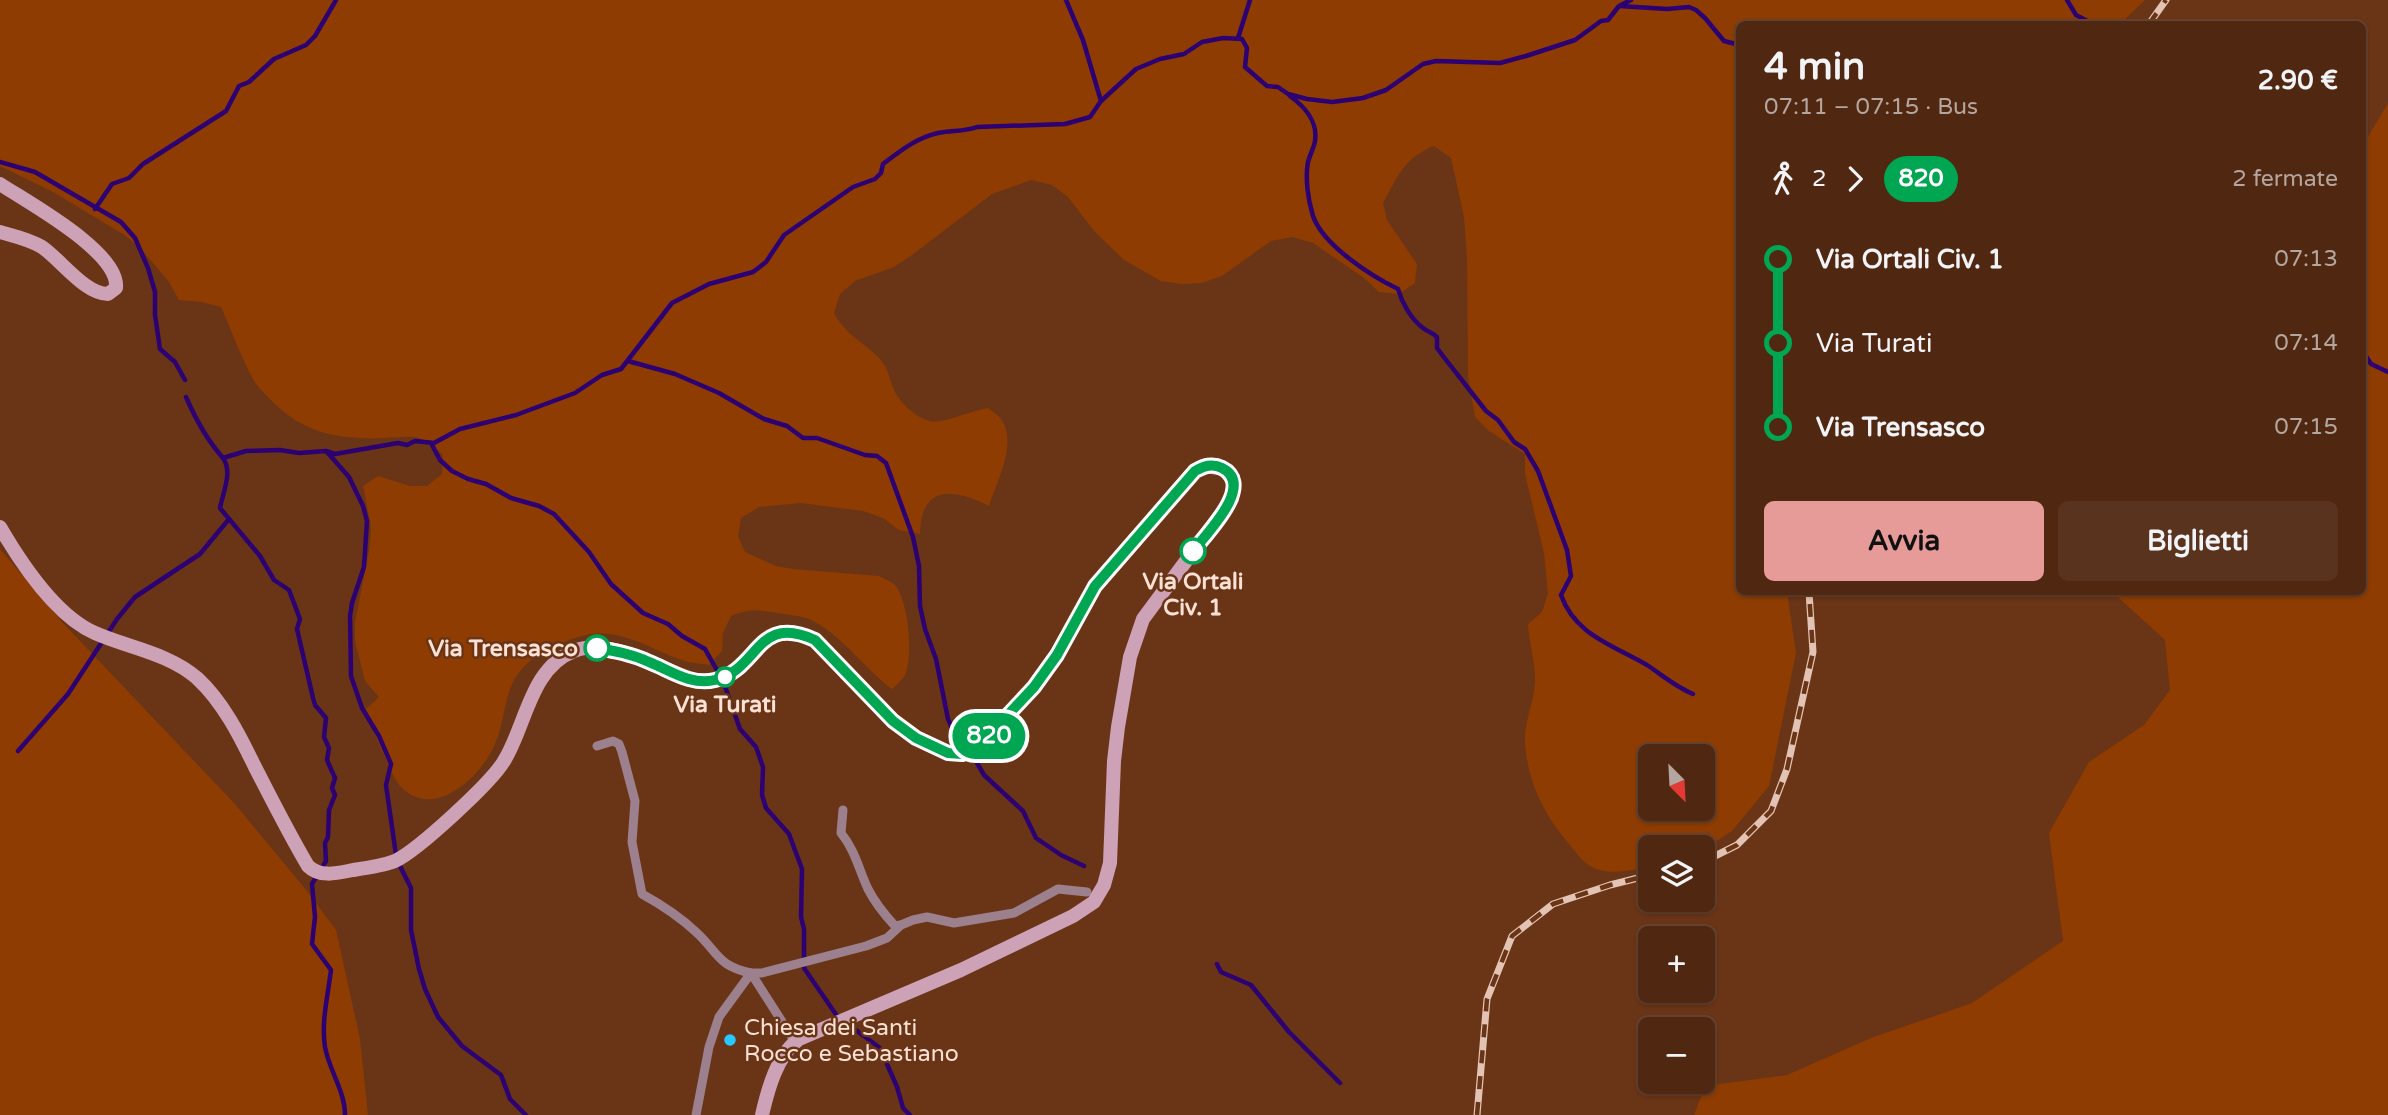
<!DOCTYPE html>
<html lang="it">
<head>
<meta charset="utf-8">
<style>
  :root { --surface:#502710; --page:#5a331e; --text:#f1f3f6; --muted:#b4a59f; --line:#674430; --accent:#e69b98 }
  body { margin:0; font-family:"Varela Round",sans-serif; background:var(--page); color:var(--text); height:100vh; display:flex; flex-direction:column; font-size:26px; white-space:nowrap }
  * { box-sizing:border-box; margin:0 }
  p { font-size:23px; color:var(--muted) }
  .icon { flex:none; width:38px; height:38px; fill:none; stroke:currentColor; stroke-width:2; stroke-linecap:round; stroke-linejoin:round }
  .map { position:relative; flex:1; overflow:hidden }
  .side { position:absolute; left:1736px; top:21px; width:630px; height:574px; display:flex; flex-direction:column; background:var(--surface); border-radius:10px; box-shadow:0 2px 5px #0004,0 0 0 2px var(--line) }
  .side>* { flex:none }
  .badge { padding:0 14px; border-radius:23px; font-size:24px; line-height:46px }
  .needle { width:46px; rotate:156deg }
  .tools { position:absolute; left:1638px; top:744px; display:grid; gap:14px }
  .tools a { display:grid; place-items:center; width:77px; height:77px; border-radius:10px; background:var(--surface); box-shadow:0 2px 5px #0004,0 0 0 2px var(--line); font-size:35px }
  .map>.badge { position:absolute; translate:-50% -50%; box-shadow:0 0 0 4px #fff }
  .legs { display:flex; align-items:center; gap:10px; height:77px; padding:0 28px; font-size:23px }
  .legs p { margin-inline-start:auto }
  .summary { display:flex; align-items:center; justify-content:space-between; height:119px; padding:0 28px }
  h1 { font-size:38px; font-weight:800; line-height:52px }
  .action { display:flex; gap:14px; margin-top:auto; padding:14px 28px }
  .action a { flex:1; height:80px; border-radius:10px; background:var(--accent); color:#111; font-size:28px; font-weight:800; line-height:80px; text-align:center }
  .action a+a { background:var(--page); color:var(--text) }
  ul { padding:0 28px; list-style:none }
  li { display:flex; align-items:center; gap:24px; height:84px; font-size:26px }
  li i { display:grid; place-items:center; width:10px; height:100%; margin:0 9px; background:currentColor }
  li i::after { content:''; width:18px; height:18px; margin:-9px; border:5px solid; border-radius:50%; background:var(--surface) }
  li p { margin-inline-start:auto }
  li:first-child i { background:linear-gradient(#0000 50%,currentColor 0) }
  li:last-child i { background:linear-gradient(currentColor 50%,#0000 0) }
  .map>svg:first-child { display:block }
  .green { fill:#8e3c01; fill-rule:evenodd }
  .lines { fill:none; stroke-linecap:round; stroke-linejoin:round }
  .stream { stroke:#2c0073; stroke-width:4.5 }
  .pedestrian { stroke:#9c808e; stroke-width:9 }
  .secondary { stroke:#cda1b6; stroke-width:14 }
  .rail-casing { stroke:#e3c3b3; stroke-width:7 }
  .rail { stroke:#6a3416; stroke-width:4.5; stroke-dasharray:13; stroke-linecap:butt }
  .line-1-casing { stroke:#fff; stroke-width:16 }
  .line-1 { stroke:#00a651; stroke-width:10 }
  .stop-1-dot { fill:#fff; stroke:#00a651; stroke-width:3.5 }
  .poi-dot { fill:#27c8ff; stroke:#6a3416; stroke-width:2.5 }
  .labels { text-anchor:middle; stroke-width:5; stroke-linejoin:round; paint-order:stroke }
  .stop-label { font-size:23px; font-weight:bold; fill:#fce1d4; stroke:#6a3416 }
  .poi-label { font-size:23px; fill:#fce1d4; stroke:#6a3416; text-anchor:start }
</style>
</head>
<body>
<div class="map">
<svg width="2388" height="1115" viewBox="0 0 2388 1115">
  <rect width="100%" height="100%" fill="#6a3416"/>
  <g class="green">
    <path d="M0,0H2145L2120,24H1740V592H1787L1796,653L1769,786L1732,831L1703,850V847H1650V867C1633,870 1608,876 1592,867C1583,862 1575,852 1569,844C1544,815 1527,781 1525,742C1524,722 1534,703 1535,683C1536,664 1529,644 1528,624L1542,612L1548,593L1544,553L1525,474V454L1489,431L1475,417L1468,377L1467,258L1464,217L1451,158L1434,146C1404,158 1398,176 1383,203L1387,220L1417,264L1415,283L1399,294L1379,292L1364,278L1313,243L1292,237L1271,241L1222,276L1202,283L1182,284L1161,281L1124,260L1094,231L1068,197L1052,185L1031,180L992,194L912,255L894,267L855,281L840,294L834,313C847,337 863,341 880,359C889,368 890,383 896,394C904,407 924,425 940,421C957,418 971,411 988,408C992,411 998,415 1001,419C1018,443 997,481 989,506C955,489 921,483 920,534L899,530L883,518L863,511L801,503L759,507L741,518L738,536L745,552L776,566L793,569L879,576C884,579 891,581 894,584C909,599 914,660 904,677C901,681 896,685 892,689C865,669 845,639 815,622C805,616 790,615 778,613C757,610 752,608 731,616L723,633L722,651L709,665C702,664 695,663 688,662C654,652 623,627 586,635C562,641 533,653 518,674C504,692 505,722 495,744C481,777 434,821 401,787C391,777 372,725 365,710L379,697L365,681L355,641V622L370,546L371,526L363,486L378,476L410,486H427L442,474L443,455C418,432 416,437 385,438C337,440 301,433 268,397C263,392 258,387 254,381C241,358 232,331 221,307L201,302L179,300L169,282L142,250L126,236L53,192L0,166ZM1650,756H1703V808H1650Z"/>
    <polygon points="2388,103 2388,1115 1694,1115 1705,1086 1787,1075 1871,1038 1972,1003 2063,941 2049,833 2089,762 2144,725 2170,690 2165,640 2120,599 2115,592 2362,592 2362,147"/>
    <polygon points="0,549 63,623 234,803 307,891 336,930 360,1039 368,1115 0,1115"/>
  </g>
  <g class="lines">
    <g class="stream">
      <polyline points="1066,0 1083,40 1101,101"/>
      <polyline points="2067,0 2076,15 2093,24"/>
      <polyline points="1620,6 1667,9 1689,7 1696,10 1705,18 1724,41 1740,45"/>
      <polyline points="1238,38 1250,0"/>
      <path d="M1290,96C1305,107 1318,121 1315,141C1314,148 1310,154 1308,162C1305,178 1308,200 1313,216C1323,245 1371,276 1398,289C1402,303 1411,319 1423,328C1428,332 1432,332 1437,337V348L1443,356L1486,411L1498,420L1514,442L1525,449L1538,471L1567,550L1571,576L1561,595C1575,635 1613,645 1647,665C1662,675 1676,687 1693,694"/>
      <polyline points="0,162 35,172 121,222 135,238 148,268 155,292 155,315 160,349 175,362 185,380"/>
      <polyline points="95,209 112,184 129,178 143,164 226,111 239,86 249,82 274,59 306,45 315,36 336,0"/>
      <polyline points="2362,350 2371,364 2388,372"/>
      <polyline points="628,361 675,374 719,393 764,419 787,426 803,438 817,438 865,455 877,456 886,463 913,537 919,566 920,606 925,629 936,659 948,719 953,731 966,749 973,756 984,775 1023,811 1036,838 1061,855 1084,866"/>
      <path d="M186,397C196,420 207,440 223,458L246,451L280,450L299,453L326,451L335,454L398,443L407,445L415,441L434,443L460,429L516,415L575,393L602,375L621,369L672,303L709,284L753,272L766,262L784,235L853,187L875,179L881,173L883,164C900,151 916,138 938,133C951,130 964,132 977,127L1065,124L1090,117L1101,101L1136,69L1160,59L1184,54L1202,42L1223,38L1242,39L1247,48L1245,67L1267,86L1278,87L1288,94L1307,99L1332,102L1363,98L1386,90L1423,64L1436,61L1500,63L1526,56L1575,40L1601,21L1608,20L1619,6L1631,0"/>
      <polyline points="431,443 440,460 452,471 468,479 486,484 511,498 539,506 554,514 589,552 611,584 643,613 668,624 682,636 705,649 719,674"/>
      <polyline points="327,452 349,477 363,506 367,521 364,567 352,603 350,616 351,676 362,708 379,736 391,764 386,785 396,855"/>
      <path d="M223,458C233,472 223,492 220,508L260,556L274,580L289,590L300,619L297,629L313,698L315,705L326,718L324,737L329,748L327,760L335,778L332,788L335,795L329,810L328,837L325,843L326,861L312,884L315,917L312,944L331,970C328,995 321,1022 325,1047C329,1070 345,1091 345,1115"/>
      <polyline points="723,681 740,729 756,747 763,767 762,795 766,808 789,834 802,869 801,917 804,929 804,968 837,1016 880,1048 897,1087 903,1108 910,1115"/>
      <polyline points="18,751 68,694 117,619 135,597 200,554 229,519"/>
      <polyline points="399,864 411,888 411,930 419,969 425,989 438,1017 462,1046 501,1075 510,1099 526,1115"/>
      <polyline points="1217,964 1221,972 1251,985 1289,1032 1340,1083"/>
    </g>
    <g class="pedestrian">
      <path d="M597,746L613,741L619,744L622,752L635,801L632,842L642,894C662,905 679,916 696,932C718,952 717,966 751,973L795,1042"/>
      <path d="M843,810L841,833C855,850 859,870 868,889C875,903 884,914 895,926L901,925"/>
      <polyline points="696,1115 709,1047 719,1017 751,973 762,973 866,946 887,938 901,925 913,920 927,917 954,923 1014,913 1058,889 1087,892"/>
    </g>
    <g class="secondary">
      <path d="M0,184C27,202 120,252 116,288L108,294C85,294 61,260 42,247C29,239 14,236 0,232"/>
      <path d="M0,527C21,563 56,616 95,633C129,648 168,653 197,678C223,702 240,736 255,767C272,800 289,834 308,866C320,878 338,873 353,870C367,868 382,866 395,861C418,850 491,783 504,761C526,726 530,668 574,651C624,632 677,692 716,680C760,666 758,614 815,640L893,721L916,738L948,753L963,754L977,749L1034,687L1057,655L1095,586L1195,471L1207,466L1224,469L1234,482L1232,499L1143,619L1130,657L1118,727L1114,761L1110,863L1104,885L1094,902L1073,916L961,970L799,1039C777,1055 768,1089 762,1115"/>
    </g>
    <defs>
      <g id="rail">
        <polyline points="2149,24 2166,0"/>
        <polyline points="1703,862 1737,845 1771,811 1787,769 1813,652 1809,592"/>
        <polyline points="1477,1115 1487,999 1512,936 1553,904 1610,885 1650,875"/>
      </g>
    </defs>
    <use href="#rail" class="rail-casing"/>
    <use href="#rail" class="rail"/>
  </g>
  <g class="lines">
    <defs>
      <path id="line-1" d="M597,648C615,651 632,654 649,662C670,670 691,686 715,680C760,669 756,613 815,640L893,721L916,738L948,753L962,754L977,748L1034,687L1057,655L1095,586L1195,471C1204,466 1212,463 1222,468C1256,485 1206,534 1193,551"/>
    </defs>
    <use href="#line-1" class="line-1-casing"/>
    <use href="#line-1" class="line-1"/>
  </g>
  <g class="stop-1-dot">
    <circle cx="1193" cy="551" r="12"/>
    <circle cx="597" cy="648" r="12"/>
    <circle cx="725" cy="677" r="9"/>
  </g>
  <circle class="poi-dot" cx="730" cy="1040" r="7"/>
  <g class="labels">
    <g class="stop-label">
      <text x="1193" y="589">Via Ortali<tspan x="1193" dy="26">Civ. 1</tspan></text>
      <text x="578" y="656" text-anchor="end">Via Trensasco</text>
      <text x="725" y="712">Via Turati</text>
    </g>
    <g class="poi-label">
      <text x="744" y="1035">Chiesa dei Santi<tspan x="744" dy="26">Rocco e Sebastiano</tspan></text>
    </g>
  </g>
</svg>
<div class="tools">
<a><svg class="needle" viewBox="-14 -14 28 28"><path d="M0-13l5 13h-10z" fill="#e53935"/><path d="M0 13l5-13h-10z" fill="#b4a59f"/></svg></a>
<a><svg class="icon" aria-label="layers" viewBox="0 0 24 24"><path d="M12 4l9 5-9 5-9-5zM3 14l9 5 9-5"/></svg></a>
<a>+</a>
<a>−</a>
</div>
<b class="badge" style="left:989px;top:736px;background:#00a651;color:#fff">820</b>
<section class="side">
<div class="summary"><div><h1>4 min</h1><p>07:11 – 07:15 · Bus</p></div><b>2.90 €</b></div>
<div class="legs"><svg class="icon" aria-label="walk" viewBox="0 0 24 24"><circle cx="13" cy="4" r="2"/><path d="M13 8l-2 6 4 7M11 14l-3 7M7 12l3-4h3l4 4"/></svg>2<svg class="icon" aria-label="forward" viewBox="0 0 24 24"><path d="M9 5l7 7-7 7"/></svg><b class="badge" style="background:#00a651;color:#fff">820</b><p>2 fermate</p></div>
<ul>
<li><i style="color:#00a651"></i><b>Via Ortali Civ. 1</b><p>07:13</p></li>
<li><i style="color:#00a651"></i><span>Via Turati</span><p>07:14</p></li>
<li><i style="color:#00a651"></i><b>Via Trensasco</b><p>07:15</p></li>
</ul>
<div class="action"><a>Avvia</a><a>Biglietti</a></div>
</section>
</div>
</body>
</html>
